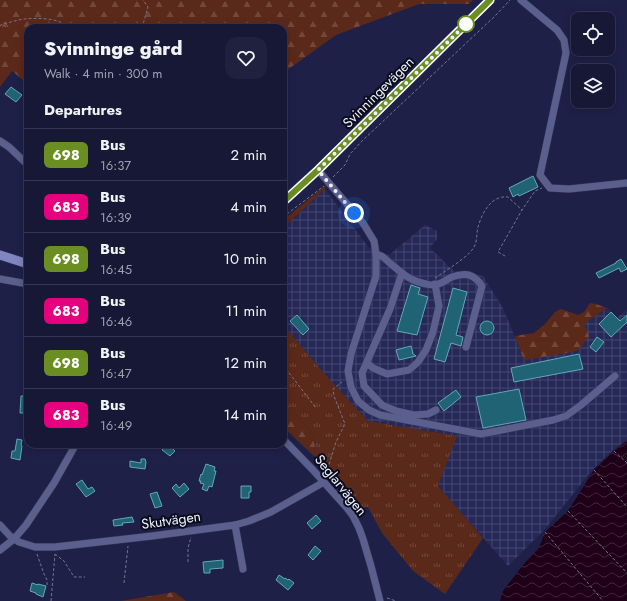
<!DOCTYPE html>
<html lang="en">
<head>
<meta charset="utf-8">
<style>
  :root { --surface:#161836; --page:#1f213e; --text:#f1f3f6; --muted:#9ea0ad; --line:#353751 }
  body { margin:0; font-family:Jost,sans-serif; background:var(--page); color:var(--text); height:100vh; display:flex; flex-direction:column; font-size:15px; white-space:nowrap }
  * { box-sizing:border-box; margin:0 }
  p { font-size:13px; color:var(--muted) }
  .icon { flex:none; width:22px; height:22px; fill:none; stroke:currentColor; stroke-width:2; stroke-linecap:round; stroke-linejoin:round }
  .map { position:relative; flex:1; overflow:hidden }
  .drawer { position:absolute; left:24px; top:24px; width:263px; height:424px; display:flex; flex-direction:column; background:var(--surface); border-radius:12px; box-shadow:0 2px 10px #0003,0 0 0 1px var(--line) }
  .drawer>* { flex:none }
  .badge { padding:0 8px; border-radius:6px; font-size:14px; line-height:26px }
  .controls { position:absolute; left:571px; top:12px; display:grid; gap:8px }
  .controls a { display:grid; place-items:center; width:44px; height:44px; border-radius:8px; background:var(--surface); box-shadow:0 2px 10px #0003,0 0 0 1px var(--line); font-size:20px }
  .you { position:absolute; width:20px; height:20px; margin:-10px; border:3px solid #fff; border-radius:50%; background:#1a73e8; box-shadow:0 0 0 6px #1a73e833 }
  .map>.badge { position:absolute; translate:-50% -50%; box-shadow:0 0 0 2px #fff }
  h2 { padding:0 20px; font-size:15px; line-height:36px }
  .round { display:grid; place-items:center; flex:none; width:42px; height:42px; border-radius:12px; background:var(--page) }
  .summary { display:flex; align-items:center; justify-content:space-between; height:68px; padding:0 20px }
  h1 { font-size:19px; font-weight:800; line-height:30px }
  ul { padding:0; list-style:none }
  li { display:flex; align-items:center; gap:12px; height:52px; padding:0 20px; border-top:1px solid var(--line) }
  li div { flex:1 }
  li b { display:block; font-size:15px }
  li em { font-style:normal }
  li .badge { min-width:44px; font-weight:700; text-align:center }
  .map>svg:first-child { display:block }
  .industrial { fill:url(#industrial-grid) }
  .grass { fill:url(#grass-tufts) }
  .forest { fill:url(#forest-firs) }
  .water { fill:url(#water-waves) }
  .building { fill:#206374; stroke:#64a7ba }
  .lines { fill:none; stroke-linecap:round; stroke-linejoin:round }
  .minor-casing { stroke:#383656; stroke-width:8 }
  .major-casing { stroke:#383656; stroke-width:10 }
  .path { stroke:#737591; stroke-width:1; stroke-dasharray:3 2; stroke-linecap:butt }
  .minor { stroke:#5a5f8d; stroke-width:7 }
  .major { stroke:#7f86c1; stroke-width:9 }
  .line-casing { stroke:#fff; stroke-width:9 }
  .line { stroke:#6b8e23; stroke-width:6 }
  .walk { stroke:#eff1fc; stroke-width:4; stroke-dasharray:0 7.2 }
  .stop-dot { fill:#fff; stroke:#6b8e23; stroke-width:2 }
  .labels { text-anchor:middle; stroke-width:4; stroke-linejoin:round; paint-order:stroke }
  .street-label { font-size:14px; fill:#eff1fc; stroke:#0b0c1e }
</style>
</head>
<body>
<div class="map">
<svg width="627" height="601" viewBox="0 0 627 601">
  <defs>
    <pattern id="industrial-grid" width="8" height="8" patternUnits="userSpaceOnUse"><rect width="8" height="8" fill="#262857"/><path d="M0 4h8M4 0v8" fill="none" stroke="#464870"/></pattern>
    <pattern id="grass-tufts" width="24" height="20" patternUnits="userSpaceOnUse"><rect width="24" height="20" fill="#5b2919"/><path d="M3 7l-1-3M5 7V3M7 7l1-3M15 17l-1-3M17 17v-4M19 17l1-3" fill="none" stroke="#73483b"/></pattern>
    <pattern id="forest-firs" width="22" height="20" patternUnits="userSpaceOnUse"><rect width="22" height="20" fill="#5b2919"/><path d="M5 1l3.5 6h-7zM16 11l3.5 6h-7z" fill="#73483b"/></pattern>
    <pattern id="water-waves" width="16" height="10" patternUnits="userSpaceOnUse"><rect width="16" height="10" fill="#1f0018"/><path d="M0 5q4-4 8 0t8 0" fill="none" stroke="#40263a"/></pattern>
  </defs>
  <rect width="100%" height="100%" fill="#1e2048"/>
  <polygon class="industrial" points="325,189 369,248 389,255 425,225 437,231 437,239 430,248 454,271 483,276 503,308 524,359 584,324 607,308 617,318 627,309 627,440 613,450 593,469 546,528 508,566 438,486 456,436 368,421 329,379 283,325 283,228"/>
  <g class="grass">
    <polygon points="326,185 325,189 283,228 283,220"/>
    <polygon points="283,325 329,379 368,421 457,436 438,486 483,538 445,594 413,571 382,533 368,507 360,508 335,482 315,457 314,435 283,399"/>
  </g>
  <g class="forest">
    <polygon points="0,0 473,0 469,4 419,4 336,35 283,73 283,28 28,28 28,84 12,71 0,87"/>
    <polygon points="590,303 596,304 607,308 584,324 589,336 579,350 568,353 524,360 515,336 534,333 545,324 555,312 561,309 578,315 584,312"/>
    <polygon points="283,399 314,435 315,457 283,427"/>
    <polygon points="174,592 186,601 121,601"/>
  </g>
  <polygon class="water" points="627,441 627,601 500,601 503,591 523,565 539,548 545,532 568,511 594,470 614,451"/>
  <g class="building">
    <polygon points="11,87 22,95 16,102 5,94"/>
    <polygon points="533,176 538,187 519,196 518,194 513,197 509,188"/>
    <polygon points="621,259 627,269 621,272 619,268 599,278 596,273 616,263 616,262"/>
    <polygon points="411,285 420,288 418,294 428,297 417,335 397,331"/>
    <polygon points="453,288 467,292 456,335 463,337 461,346 451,343 445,362 434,359"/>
    <polygon points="611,312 620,321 627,315 627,322 611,337 599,324"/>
    <polygon points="297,315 309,329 303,335 290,321"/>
    <circle cx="487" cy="328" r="7"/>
    <polygon points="597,337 604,342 596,352 590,347"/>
    <polygon points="411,346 413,353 412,353 416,356 399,360 396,350"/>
    <polygon points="579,354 583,369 514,382 511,368"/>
    <polygon points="519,389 526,420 483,428 476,397"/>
    <polygon points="456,390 461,397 444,411 438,403"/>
    <polygon points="21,396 27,396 27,413 20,413"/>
    <polygon points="17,439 22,440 21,445 22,446 20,460 11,458 12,451 15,451"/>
    <polygon points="167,444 178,444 173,449 175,451 170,456 162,450"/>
    <polygon points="141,459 145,459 146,462 145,469 130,467 130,461 141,463"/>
    <polygon points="206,464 215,467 214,471 216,471 212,487 209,486 207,491 202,489 204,484 200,483 201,481 199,481 201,474 202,475"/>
    <polygon points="82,480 88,489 92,487 95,491 86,497 76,484"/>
    <polygon points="184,483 189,489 180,497 172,488 176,484 179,488"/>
    <polygon points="241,486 251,486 251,492 249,492 249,498 241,498"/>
    <polygon points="157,492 162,506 155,508 150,494"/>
    <polygon points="316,515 321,521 312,529 307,523"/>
    <polygon points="132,517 134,522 122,523 123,525 114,526 113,520"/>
    <polygon points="315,546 321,551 313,560 308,555"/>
    <polygon points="223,560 223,568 210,569 210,573 204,573 203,562"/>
    <polygon points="279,575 285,579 285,578 288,580 289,579 294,583 288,590 276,580"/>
    <polygon points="32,583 38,585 38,584 46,586 43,597 36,594 36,593 30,591"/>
  </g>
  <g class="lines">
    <defs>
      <g id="minor">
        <polyline points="521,0 557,30 564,40 566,53 540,175 550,188 569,189 627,183"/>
        <polyline points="0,141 9,147 28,165"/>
        <polyline points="318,170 363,223 374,241 376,254 376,276 351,354 348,371 351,387 358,401 369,410 380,415 481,434 553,420 566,416 581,405 615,376"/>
        <path d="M376,254C384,256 385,259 391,264C403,274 410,281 426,284C429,285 435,285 438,284C443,283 447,279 452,277C466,272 474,274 482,286L466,347"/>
        <polyline points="402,273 390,309 362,373 364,386 382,405 396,411 414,415 428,414 436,410"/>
        <polyline points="0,279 28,284"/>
        <polyline points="367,363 373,368 387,374 409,370 418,362 426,350 433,332 439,306 435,284"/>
        <polyline points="283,439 313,470 347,508 353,516 359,528 363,539 371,566 380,601"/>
        <polyline points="0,525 10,536 19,542 35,547 55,547 152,536 235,525 249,521 271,512 324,482"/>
        <polyline points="235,525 243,569"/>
        <polyline points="0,550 14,539 26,525 54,483 76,444"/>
      </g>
      <g id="major">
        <polyline points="283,202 318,170 490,0"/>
        <polyline points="0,255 28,264"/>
      </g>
    </defs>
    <use href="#minor" class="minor-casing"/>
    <use href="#major" class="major-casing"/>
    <g class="path">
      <path d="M0,26L2,24C9,23 16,20 24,19C35,18 61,17 68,28"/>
      <polyline points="142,28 148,7 143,0"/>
      <polyline points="333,177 345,165 350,154 362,141 495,16 510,0"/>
      <polyline points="283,217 324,186"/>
      <polyline points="505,256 498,252 522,210 535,191 542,188"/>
      <path d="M435,278C445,271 465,259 472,250C478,243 476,235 478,227C482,213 491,195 508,197L522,210"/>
      <polyline points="283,365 316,408"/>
      <polyline points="614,451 627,463"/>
      <polyline points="594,470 627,507"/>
      <polyline points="326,474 336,442 345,424 334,396 333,389 342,382"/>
      <polyline points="568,511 627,573"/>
      <polyline points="545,532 603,601"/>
      <polyline points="37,554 44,574 47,580 47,586"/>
      <polyline points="55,554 64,561 74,577 85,577"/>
      <polyline points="188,562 188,548 191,537"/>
      <polyline points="124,583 128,546"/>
      <polyline points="387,598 396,601"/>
      <polyline points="51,601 55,554"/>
    </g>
    <use href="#minor" class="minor"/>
    <use href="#major" class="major"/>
  </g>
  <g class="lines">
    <defs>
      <polyline id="line" points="283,202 318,170 490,0"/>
    </defs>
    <use href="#line" class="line-casing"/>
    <use href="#line" class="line"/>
    <polyline class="walk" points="354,213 318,170 466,24"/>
  </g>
  <circle class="stop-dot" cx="466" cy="24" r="8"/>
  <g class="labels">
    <g class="street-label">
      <text transform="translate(378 92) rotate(-45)" y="5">Svinningevägen</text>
      <text transform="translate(341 485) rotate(51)" y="5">Seglarvägen</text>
      <text transform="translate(171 520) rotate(-8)" y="5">Skutvägen</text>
    </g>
  </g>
</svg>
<div class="controls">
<a><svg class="icon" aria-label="locate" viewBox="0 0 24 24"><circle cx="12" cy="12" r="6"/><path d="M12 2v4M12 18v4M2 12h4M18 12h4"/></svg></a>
<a><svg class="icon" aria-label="layers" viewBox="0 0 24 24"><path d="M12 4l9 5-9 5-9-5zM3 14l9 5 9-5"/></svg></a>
</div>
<div class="you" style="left:354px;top:213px"></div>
<section class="drawer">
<div class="summary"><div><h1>Svinninge gård</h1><p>Walk · 4 min · 300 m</p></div><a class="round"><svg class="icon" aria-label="heart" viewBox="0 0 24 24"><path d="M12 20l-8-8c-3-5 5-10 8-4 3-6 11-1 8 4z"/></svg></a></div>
<h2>Departures</h2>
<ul>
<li><span class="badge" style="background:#6b8e23;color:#fff">698</span><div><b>Bus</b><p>16:37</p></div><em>2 min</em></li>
<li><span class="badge" style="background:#e6007e;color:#fff">683</span><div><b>Bus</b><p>16:39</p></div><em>4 min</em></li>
<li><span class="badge" style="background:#6b8e23;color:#fff">698</span><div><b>Bus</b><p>16:45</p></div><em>10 min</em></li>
<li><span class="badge" style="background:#e6007e;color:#fff">683</span><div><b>Bus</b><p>16:46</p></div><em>11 min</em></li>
<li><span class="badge" style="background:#6b8e23;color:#fff">698</span><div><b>Bus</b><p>16:47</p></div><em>12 min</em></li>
<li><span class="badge" style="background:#e6007e;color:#fff">683</span><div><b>Bus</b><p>16:49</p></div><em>14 min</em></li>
</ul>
</section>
</div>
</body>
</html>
